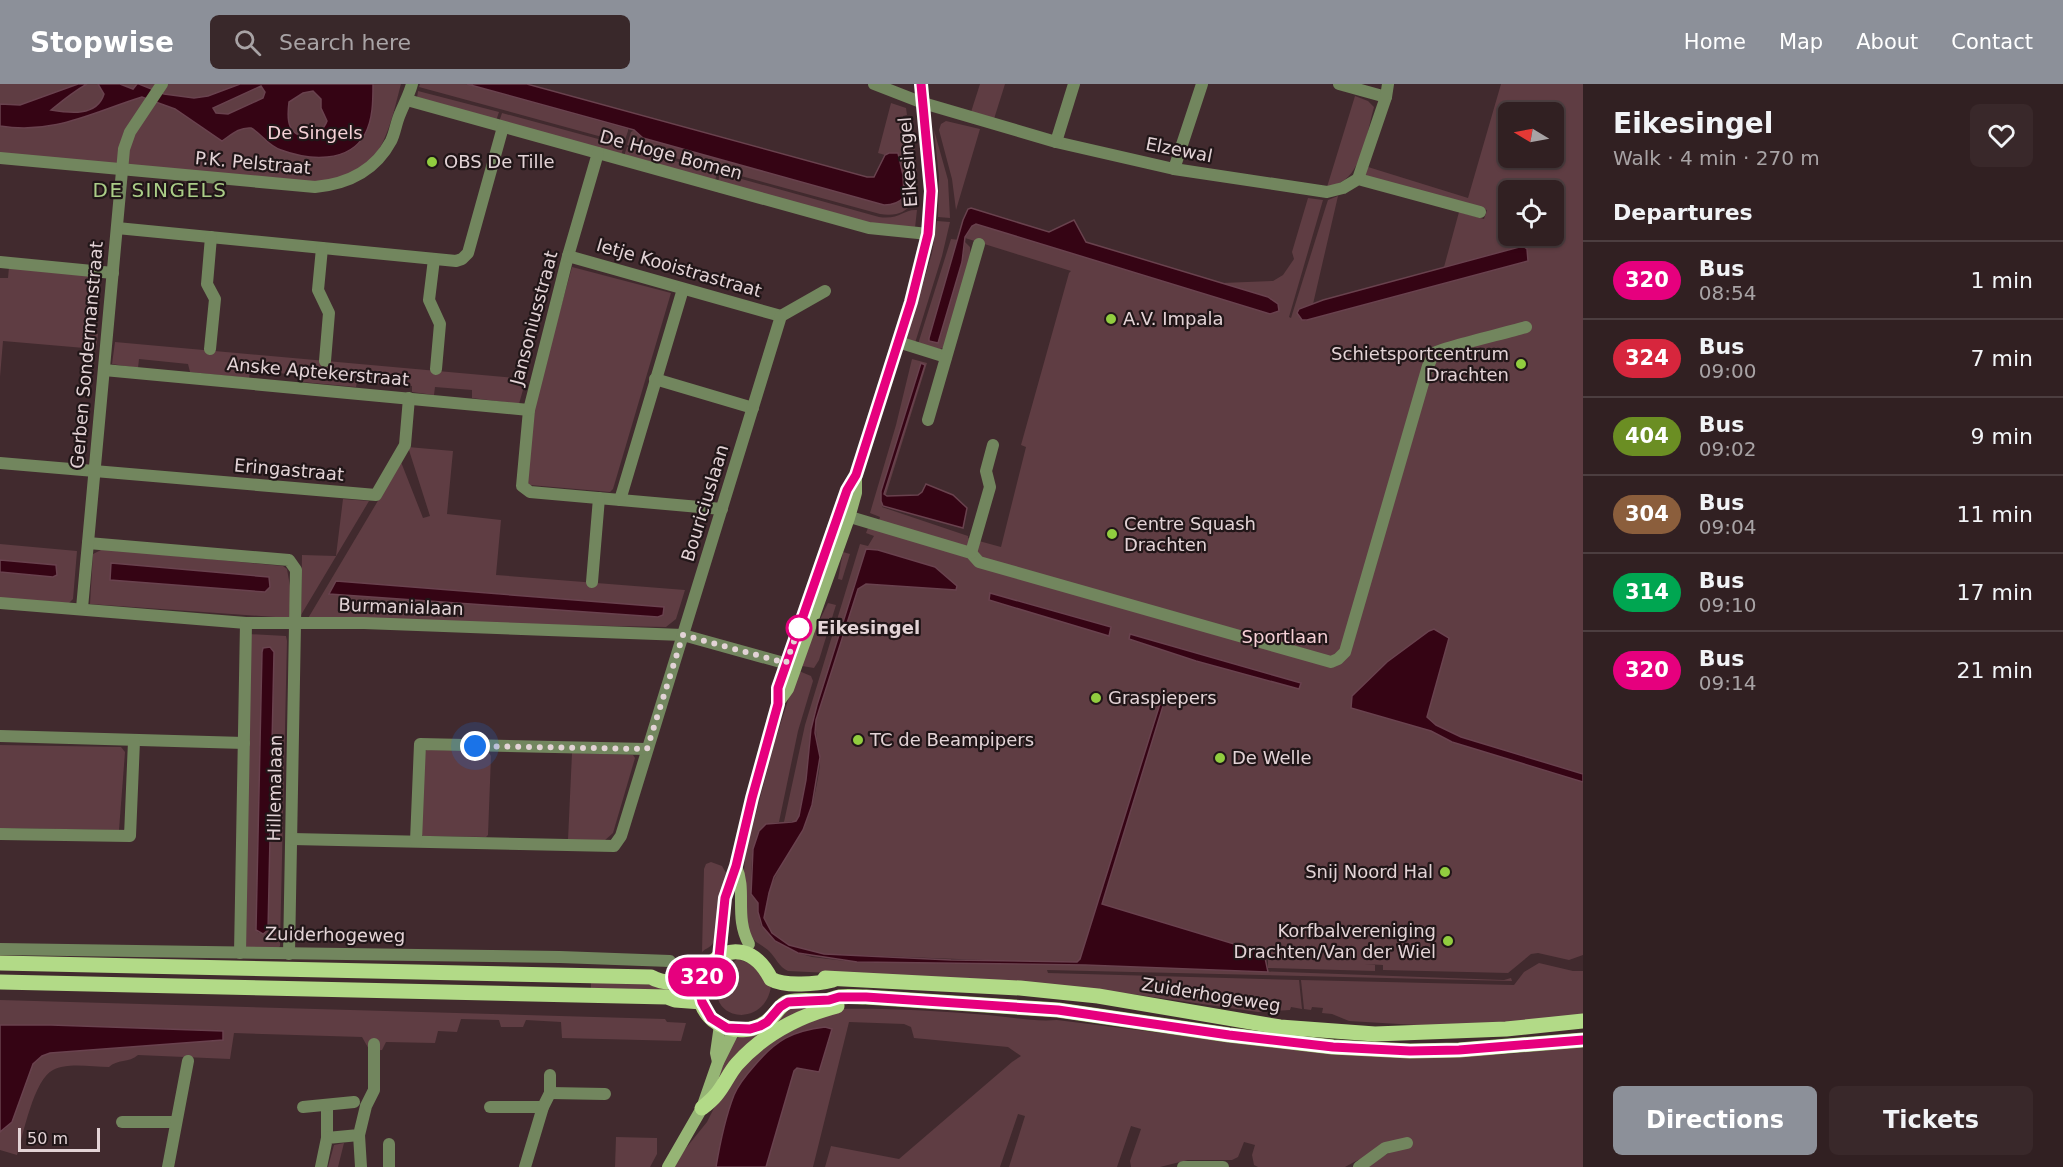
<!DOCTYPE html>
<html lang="en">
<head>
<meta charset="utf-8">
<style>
  :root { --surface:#312022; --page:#39282a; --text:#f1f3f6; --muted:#a8a3a5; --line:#4c3e40; --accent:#8c9099 }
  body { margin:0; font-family:"DejaVu Sans",sans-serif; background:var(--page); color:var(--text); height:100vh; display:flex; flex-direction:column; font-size:22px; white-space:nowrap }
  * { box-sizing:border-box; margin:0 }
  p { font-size:20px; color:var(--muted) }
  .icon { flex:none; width:33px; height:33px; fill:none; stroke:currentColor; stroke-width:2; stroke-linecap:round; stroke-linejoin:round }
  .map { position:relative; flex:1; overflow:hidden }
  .details { display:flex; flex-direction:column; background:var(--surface); width:480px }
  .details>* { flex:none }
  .badge { padding:0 12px; border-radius:20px; font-size:21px; line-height:39px }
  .needle { width:39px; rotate:280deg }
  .controls { position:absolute; left:1498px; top:18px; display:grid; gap:12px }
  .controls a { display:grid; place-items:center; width:66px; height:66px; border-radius:9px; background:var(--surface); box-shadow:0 2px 4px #0004,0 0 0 2px var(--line); font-size:30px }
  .scale { position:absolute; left:18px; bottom:15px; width:82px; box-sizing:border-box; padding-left:6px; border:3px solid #e3d3d6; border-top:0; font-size:16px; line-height:21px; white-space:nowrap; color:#e3d3d6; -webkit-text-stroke:4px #211618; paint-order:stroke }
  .you { position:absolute; width:30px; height:30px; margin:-15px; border:4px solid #fff; border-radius:50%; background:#1a73e8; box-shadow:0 0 0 9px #1a73e833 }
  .map>.badge { position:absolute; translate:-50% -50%; box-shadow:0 0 0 3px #fff }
  h2 { padding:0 30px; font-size:22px; line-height:54px }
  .round { display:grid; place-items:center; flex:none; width:63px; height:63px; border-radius:9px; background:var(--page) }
  .overview { display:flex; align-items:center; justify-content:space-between; height:102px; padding:0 30px }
  h1 { font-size:28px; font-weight:700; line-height:45px }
  .button { display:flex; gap:12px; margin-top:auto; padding:12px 30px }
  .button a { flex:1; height:69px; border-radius:9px; background:var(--accent); color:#fff; font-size:24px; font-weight:700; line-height:69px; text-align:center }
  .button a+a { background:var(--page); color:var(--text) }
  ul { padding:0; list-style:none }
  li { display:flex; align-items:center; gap:18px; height:78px; padding:0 30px; border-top:2px solid var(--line) }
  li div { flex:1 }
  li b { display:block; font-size:22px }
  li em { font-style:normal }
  li .badge { min-width:66px; font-weight:700; text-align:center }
  header { display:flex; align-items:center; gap:36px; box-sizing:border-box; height:84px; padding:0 30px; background:var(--accent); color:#fff }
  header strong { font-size:28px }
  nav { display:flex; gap:33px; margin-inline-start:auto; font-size:21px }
  .search { width:420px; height:54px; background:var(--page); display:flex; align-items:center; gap:15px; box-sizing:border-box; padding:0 21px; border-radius:9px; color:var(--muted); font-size:22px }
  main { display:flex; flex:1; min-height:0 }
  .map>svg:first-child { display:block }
  .green { fill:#5f3d43; fill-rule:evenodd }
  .water { fill:#350414; stroke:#69424e; stroke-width:1.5; fill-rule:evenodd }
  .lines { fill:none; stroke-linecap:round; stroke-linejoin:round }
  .street { stroke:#72865e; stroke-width:12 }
  .secondary { stroke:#96b575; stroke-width:12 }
  .primary { stroke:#b2da87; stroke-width:15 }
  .line-casing { stroke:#fff; stroke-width:14 }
  .line { stroke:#e6007e; stroke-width:9 }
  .walk { stroke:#e3d3d6; stroke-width:6; stroke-dasharray:0 10.8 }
  .poi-dot { fill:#91cd3f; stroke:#211618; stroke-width:2 }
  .stop-dot { fill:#fff; stroke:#e6007e; stroke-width:3 }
  .labels { text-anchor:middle; stroke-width:4.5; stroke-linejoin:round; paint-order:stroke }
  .park-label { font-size:18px; fill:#f7d1d7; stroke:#211618 }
  .street-label { font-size:18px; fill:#e3d3d6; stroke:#211618 }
  .poi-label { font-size:18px; fill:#e3d3d6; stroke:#211618; text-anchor:start }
  .stop-label { font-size:18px; font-weight:bold; fill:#e3d3d6; stroke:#211618; text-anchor:start }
  .neighbourhood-label { font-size:20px; letter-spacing:1.5px; fill:#abcd87; stroke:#211618 }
</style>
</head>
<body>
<header>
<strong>Stopwise</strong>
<div class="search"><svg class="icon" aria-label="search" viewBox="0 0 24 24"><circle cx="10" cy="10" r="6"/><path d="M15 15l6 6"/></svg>Search here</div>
<nav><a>Home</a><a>Map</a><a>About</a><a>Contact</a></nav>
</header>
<main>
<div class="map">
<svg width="1583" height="1083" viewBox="0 0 1583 1083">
  <rect width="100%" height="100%" fill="#412a2e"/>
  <g class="green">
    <path d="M0,0H401C393,30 385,74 355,90C344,95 329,96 318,99L0,69Z"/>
    <polygon points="420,0 467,0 628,45 628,47 624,59 419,3"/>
    <polygon points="980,0 1005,0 994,35 971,28"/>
    <path d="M1501,0H1583V871L1569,876L1538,869L1531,870L1508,889L1383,886V881L1365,880L1375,881V887L1268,884V870L1101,821L1098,817L1080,875L1077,878L1069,879L824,870C812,867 799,866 788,861C779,856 766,846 764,834C759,806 803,753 812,722C815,710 821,683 820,672C818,659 815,649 816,636L858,505L866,500L956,505L906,474L866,465L817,621L811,645L806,696L799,732L796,737L784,738L805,641L860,460L868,462L874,452L866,449L868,444L876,446L880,433L870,429L896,341L912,275L927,279L882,423L968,452V454L1001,463L1026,363L1021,361L1069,189L1071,187L965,154L972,142L976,140L1119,183L1278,220L1268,213L1222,199L1273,197L1283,191L1294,175L1292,168L1308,114L1323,116L1289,233L1291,234L1326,122L1328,116L1338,112L1313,220L1299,225L1305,237L1307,236L1528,177L1527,165L1523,162L1444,183L1459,128L1484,135L1487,126L1368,94L1365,89L1368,83L1468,114ZM1509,28H1554V74H1509ZM1509,106H1554V152H1509Z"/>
    <polygon points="418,7 499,28 496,37 417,14"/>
    <path d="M1355,12L1368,17L1374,23C1368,44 1362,88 1341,98C1337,101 1332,101 1327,103Z"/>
    <path d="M891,19L906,24L907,31L903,32V36H907L909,55L914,60C917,88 927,137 880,130L627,61L631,48L634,46L643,54L888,121L893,120L904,112L901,77L889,69L885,71L878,69Z"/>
    <polygon points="502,29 624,62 621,71 499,38"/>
    <polygon points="946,37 980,45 956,126 952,95 939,46 941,40"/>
    <polygon points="934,46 948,96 950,134 938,133 939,93"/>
    <polygon points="627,63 717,89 715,97 624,72"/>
    <path d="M720,89L879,133C900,136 903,125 917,126L915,144L877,141L718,98Z"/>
    <polygon points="937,137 950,138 942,172 915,259 906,256 932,169"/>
    <polygon points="951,155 959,156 929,254 962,178 965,158 970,163 971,177 945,263 940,265 918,260"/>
    <polygon points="9,183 98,193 102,198 92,197 87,249 98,250 96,265 3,257 0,293 0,194 8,194"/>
    <polygon points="572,183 671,209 613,405 610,408 530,401 527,399 533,331 539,302"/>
    <polygon points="115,258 526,295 519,320 472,314 472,306 435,303 434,311 412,308 412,302 357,298 356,303 302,298 302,291 250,287 249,294 190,288 188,280 139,275 138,284 112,280"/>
    <path d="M408,363L453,367L447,430L501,436L496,491L685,506L676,535L666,543L307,536L401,378L423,434L430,432ZM336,497L664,523L658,533L329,510Z"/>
    <polygon points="343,415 369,417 301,531 302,471 336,472"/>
    <polygon points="0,460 77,467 73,515 69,519 0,514 0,488 53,493 55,481 0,476"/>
    <polygon points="103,465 283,482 287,485 291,508 289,534 90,520 93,470"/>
    <polygon points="843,468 850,470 842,496 838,495"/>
    <polygon points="828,519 836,521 819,576 814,584 802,582 808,560"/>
    <path d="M249,550L286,552L287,557L280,862L277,866L242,864ZM270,563L274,568L268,846L259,849L256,846L262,568Z"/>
    <path d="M799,587L811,592L813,597L798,647L779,738L766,740L753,765L751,785V810L758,819V828L761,842L798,869L812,873L846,877L1085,881L1504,896L1511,894L1512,897L1047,886L1048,889L1299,896L1302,925L1291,923L1290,926L1258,928L1132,910L851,890L788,887C779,883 776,874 769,867C764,862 758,860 754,856C740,841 743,786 746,767L775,657L797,588Z"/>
    <polygon points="0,661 121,663 125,668 119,746 0,744"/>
    <polygon points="427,666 488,667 491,672 488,751 486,753 423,752 420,748 423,668"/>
    <polygon points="572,669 633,671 635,674 613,749 604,757 568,756"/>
    <path d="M711,778L722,782L726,789C719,808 726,844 713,859C710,864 706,864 702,868L704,785L706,780Z"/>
    <path d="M737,875L752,880L771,903C761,956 681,926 737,875Z"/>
    <polygon points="1539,879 1573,887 1583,887 1583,930 1532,938 1432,942 1349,937 1332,930 1322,929 1323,924 1312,923 1311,926 1304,925 1301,896 1514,901 1524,888"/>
    <polygon points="591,897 693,901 693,907 591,905"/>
    <path d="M0,916L665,935L667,938L686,939L681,957L562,954L561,938L526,936L523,943H501L499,936L461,935L457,948L438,947L435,959L386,958L382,966L370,967L362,953L234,949L230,975L138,971C129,979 117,975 109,983C92,983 68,978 53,986C34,995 23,1051 17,1071L0,1066V1048L6,1044L33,980L42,972L51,968L222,956L223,948L51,941H0Z"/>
    <polygon points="820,921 794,932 715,1004 729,963 736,955 793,922"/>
    <path d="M838,925C887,924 938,927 988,931C1011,933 1034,938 1057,936L1298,966L1363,972L1429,973L1508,970L1583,962V1083H1363L1389,1069L1358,1076L1345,1083H1258L1254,1081L1252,1071L1255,1061L1244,1058L1238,1073L1232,1076H1188L1160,1083H1131L1130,1077L1141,1045L1131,1042L1117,1083H1009L1025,1032L1018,1030L1000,1083H825L831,1062L899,1075L1012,978L1021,972L1008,963L914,954L911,943L904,940L849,938L813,1083H674L682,1069L707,1038L723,1006L759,962Z"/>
    <polygon points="616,1053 657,1054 657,1070 650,1083 615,1083"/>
    <polygon points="344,1059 338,1083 328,1083 334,1061"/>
  </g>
  <g class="water">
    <path d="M78,0H87C74,7 62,17 51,26C69,29 97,33 104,10L98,0H120L133,5L137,0H139L164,10L194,14L208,12L240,0H373C373,17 373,35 365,50C349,80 308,76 281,66C268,62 262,50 251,44C239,43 231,51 222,57L175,25L142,13C93,28 54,51 0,42V20L20,21ZM261,2L265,8L263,14L228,30L216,29L213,24ZM313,7L321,15V24L327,37C322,52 298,60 290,42C287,35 288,26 289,18L303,9Z"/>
    <path d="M467,0H527L867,93H874L885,71L889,69H898L903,91L904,113C899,119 893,121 884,121L643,54L634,46Z"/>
    <polygon points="971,124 1049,148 1074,136 1086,158 1268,213 1278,220 1279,227 1270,230 976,140 972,142 965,153 962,178 938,259 929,257 929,254 963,136 968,125"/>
    <polygon points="1523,162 1527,165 1528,177 1307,236 1302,236 1297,229 1299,225 1323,216"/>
    <polygon points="921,279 925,281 884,410 887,412 918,411 922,408 926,400 953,411 967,424 963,444 883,422 881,417 881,407"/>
    <polygon points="866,465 878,466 935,483 957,502 956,506 866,500 858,505 816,636 815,649 820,673 812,721 803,746 774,793 769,809 764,834 772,849 789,861 824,870 951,876 1077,878 1080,875 1164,607 1167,609 1102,820 1264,869 1268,888 1085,881 857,878 798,869 775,857 762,842 758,828 758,819 751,810 753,765 759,747 766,740 792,738 796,737 799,732 806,696 811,645 817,621"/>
    <polygon points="0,476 56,481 57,491 53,493 0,488"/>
    <polygon points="111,479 269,493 270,503 265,508 110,496"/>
    <polygon points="336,497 664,523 663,531 658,533 329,510"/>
    <polygon points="990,509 1111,543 1109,552 989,516"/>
    <polygon points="1434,545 1449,554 1427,633 1436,641 1461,653 1583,690 1583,698 1452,658 1431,647 1351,624 1352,612 1387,578 1429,547"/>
    <polygon points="1130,550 1301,599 1299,605 1196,577 1129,555"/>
    <polygon points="270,563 274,568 268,846 263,850 256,846 262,568 263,564"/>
    <polygon points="0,941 51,941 223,947 223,956 50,969 42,972 33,980 12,1038 0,1048"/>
    <path d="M825,943L832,945L819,988L797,984L794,987L766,1083H716C720,1059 725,1034 734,1011C738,1001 747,990 755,981C776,956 792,947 825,943Z"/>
  </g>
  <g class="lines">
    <g class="street">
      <polyline points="874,0 923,19 1056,58 1174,85 1327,108 1343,104 1358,95 1480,128"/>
      <polyline points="1339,0 1386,13"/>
      <polyline points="407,16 869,144 928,150"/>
      <polyline points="1056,58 1074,0"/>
      <polyline points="598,69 568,172 529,326 522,402 530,408 722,425"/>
      <path d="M0,74L315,103C348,100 375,87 391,57C395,49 396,39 400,30C404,20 409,11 412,0"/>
      <polyline points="1174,85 1202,0"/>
      <polyline points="1358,95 1386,13 1388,0"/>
      <polyline points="117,144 456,177 462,175 468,169 503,43"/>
      <polyline points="322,164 318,206 329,229 325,277"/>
      <polyline points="568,172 781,232"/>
      <polyline points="434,175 429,216 440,240 436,285"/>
      <polyline points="0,178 113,189"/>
      <polyline points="898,258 946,273"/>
      <polyline points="210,265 215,215 207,200 211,153"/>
      <polyline points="104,286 529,326"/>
      <polyline points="655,295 753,324"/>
      <polyline points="928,336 979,160"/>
      <polyline points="0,379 376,411 405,361 409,314"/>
      <polyline points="620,416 683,205"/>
      <path d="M840,430L971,469L979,478L1331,578L1338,575L1345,568L1428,282C1430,279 1432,272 1434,269C1438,265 1514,247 1526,243"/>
      <polyline points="88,459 289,476 296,486 289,870"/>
      <polyline points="971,469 990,403 986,387 993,361"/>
      <polyline points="592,498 599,414"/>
      <polyline points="0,519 246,539 364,539 683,551 795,582"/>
      <polyline points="82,524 124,65 130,48 162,0"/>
      <polyline points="0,652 244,659"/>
      <polyline points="0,750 130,752 134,657"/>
      <polyline points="292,755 614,762 621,752 781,232 825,207"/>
      <polyline points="416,757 420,660 647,665"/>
      <polyline points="0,865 560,873 670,877"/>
      <polyline points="240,869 246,539"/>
      <polyline points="550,1009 605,1010"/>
      <polyline points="327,1021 327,1054"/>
      <polyline points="303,1023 354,1018"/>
      <polyline points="490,1023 543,1023"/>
      <polyline points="122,1038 176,1038"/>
      <polyline points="359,1051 361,1083"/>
      <polyline points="389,1060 389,1083"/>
      <polyline points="168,1083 188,977"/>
      <polyline points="321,1083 327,1054 359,1051 366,1022 374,1006 374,960"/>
      <polyline points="525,1083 543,1023 550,1009 550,991"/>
      <polyline points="1183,1083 1223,1083"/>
      <polyline points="1359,1083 1385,1064 1407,1059"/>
    </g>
    <g class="secondary">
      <polyline points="778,619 788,605 849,434 856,409 856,392"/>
      <path d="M736,782C747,808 734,832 749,860"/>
      <polyline points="721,861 725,814 736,782 752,714 778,619 778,604 847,406 856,391 911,218 928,150 931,107 921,0"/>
      <polyline points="718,978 716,969 720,941"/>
      <polyline points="668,1083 702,1024 718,978 734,946"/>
    </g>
    <g class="primary">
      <path d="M0,879L651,893C664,901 687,898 701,895"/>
      <polyline points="825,894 1020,904 1098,912 1280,943 1375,950 1506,945 1583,937"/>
      <path d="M833,896C817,900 785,903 771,895C737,829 672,899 713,936C730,950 757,949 772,933C777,928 781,920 788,918C800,915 814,917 825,917C830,916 834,914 839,913C847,912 858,913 866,913L1058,926L1229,951L1333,963L1410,967L1459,966L1583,956"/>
      <polyline points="0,898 667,913 675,916 702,918"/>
      <path d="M702,1024C707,1020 712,1016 716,1011C724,1002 729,989 737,980C764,950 798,932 837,922"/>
    </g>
  </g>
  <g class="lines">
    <defs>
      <polyline id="line" points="921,0 931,107 928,150 911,218 856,391 847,406 778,604 778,620 752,714 736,782 725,814 719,873 706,886 701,895 700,910 702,918 711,934 727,944 750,945 760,942 767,938 780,923 788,918 829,916 839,913 866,913 1058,926 1229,951 1333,963 1410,967 1459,966 1583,956"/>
    </defs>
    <use href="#line" class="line-casing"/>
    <use href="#line" class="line"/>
    <polyline class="walk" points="475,662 647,665 683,551 786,579 800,541 799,544"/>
  </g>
  <g class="poi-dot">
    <circle cx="432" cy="78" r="6"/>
    <circle cx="1111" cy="235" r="6"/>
    <circle cx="1521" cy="280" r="6"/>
    <circle cx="1112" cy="450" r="6"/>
    <circle cx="1096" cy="614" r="6"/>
    <circle cx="858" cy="656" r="6"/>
    <circle cx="1220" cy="674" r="6"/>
    <circle cx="1445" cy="788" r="6"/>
    <circle cx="1448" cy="857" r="6"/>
  </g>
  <circle class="stop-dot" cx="799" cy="544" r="12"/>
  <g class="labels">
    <g class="park-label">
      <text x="315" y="55">De Singels</text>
      <text x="1285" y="559">Sportlaan</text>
    </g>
    <g class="street-label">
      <text transform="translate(1179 66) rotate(11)" y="6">Elzewal</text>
      <text transform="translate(671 71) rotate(15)" y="6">De Hoge Bomen</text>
      <text transform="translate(908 78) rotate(-94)" y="6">Eikesingel</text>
      <text transform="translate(253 79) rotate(5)" y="6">P.K. Pelstraat</text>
      <text transform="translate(679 184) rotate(16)" y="6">Ietje Kooistrastraat</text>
      <text transform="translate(534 234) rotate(-75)" y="6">Jansoniusstraat</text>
      <text transform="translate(87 271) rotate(-85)" y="6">Gerben Sondermanstraat</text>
      <text transform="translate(318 288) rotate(5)" y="6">Anske Aptekerstraat</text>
      <text transform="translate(289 386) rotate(5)" y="6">Eringastraat</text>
      <text transform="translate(705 419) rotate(-73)" y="6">Bouriciuslaan</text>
      <text transform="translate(401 523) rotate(2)" y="6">Burmanialaan</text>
      <text transform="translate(275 704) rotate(-89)" y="6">Hillemalaan</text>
      <text transform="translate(335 851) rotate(1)" y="6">Zuiderhogeweg</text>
      <text transform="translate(1211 911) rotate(9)" y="6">Zuiderhogeweg</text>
    </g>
    <g class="poi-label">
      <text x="444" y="84">OBS De Tille</text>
      <text x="1123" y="241">A.V. Impala</text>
      <text x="1509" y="276" text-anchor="end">Schietsportcentrum<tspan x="1509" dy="21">Drachten</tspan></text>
      <text x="1124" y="446">Centre Squash<tspan x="1124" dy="21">Drachten</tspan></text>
      <text x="1108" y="620">Graspiepers</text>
      <text x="870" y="662">TC de Beampipers</text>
      <text x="1232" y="680">De Welle</text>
      <text x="1433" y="794" text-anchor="end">Snij Noord Hal</text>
      <text x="1436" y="853" text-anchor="end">Korfbalvereniging<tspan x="1436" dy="21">Drachten/Van der Wiel</tspan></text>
    </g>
    <g class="stop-label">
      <text x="817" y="550">Eikesingel</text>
    </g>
    <g class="neighbourhood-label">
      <text x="160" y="113">DE SINGELS</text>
    </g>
  </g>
</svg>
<div class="controls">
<a><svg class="needle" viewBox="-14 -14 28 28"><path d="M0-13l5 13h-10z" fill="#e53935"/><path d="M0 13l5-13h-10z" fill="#a8a3a5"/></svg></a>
<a><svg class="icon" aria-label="locate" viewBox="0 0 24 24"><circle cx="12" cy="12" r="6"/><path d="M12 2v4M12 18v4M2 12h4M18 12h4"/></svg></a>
</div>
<div class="scale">50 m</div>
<div class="you" style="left:475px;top:662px"></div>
<b class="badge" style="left:702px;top:893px;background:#e6007e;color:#fff">320</b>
</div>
<section class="details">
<div class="overview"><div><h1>Eikesingel</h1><p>Walk · 4 min · 270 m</p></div><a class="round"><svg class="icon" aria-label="heart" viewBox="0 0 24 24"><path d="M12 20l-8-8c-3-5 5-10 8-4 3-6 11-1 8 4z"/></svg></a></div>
<h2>Departures</h2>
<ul>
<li><span class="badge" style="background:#e6007e;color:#fff">320</span><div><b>Bus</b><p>08:54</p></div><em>1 min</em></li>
<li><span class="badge" style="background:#d7263d;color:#fff">324</span><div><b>Bus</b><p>09:00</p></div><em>7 min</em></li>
<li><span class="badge" style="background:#6b8e23;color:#fff">404</span><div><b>Bus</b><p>09:02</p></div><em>9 min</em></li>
<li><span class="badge" style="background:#8b5e3c;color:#fff">304</span><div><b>Bus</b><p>09:04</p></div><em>11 min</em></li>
<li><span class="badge" style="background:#00a651;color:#fff">314</span><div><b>Bus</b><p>09:10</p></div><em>17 min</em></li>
<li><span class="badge" style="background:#e6007e;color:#fff">320</span><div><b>Bus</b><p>09:14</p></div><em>21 min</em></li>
</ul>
<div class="button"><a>Directions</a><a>Tickets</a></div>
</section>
</main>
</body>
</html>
